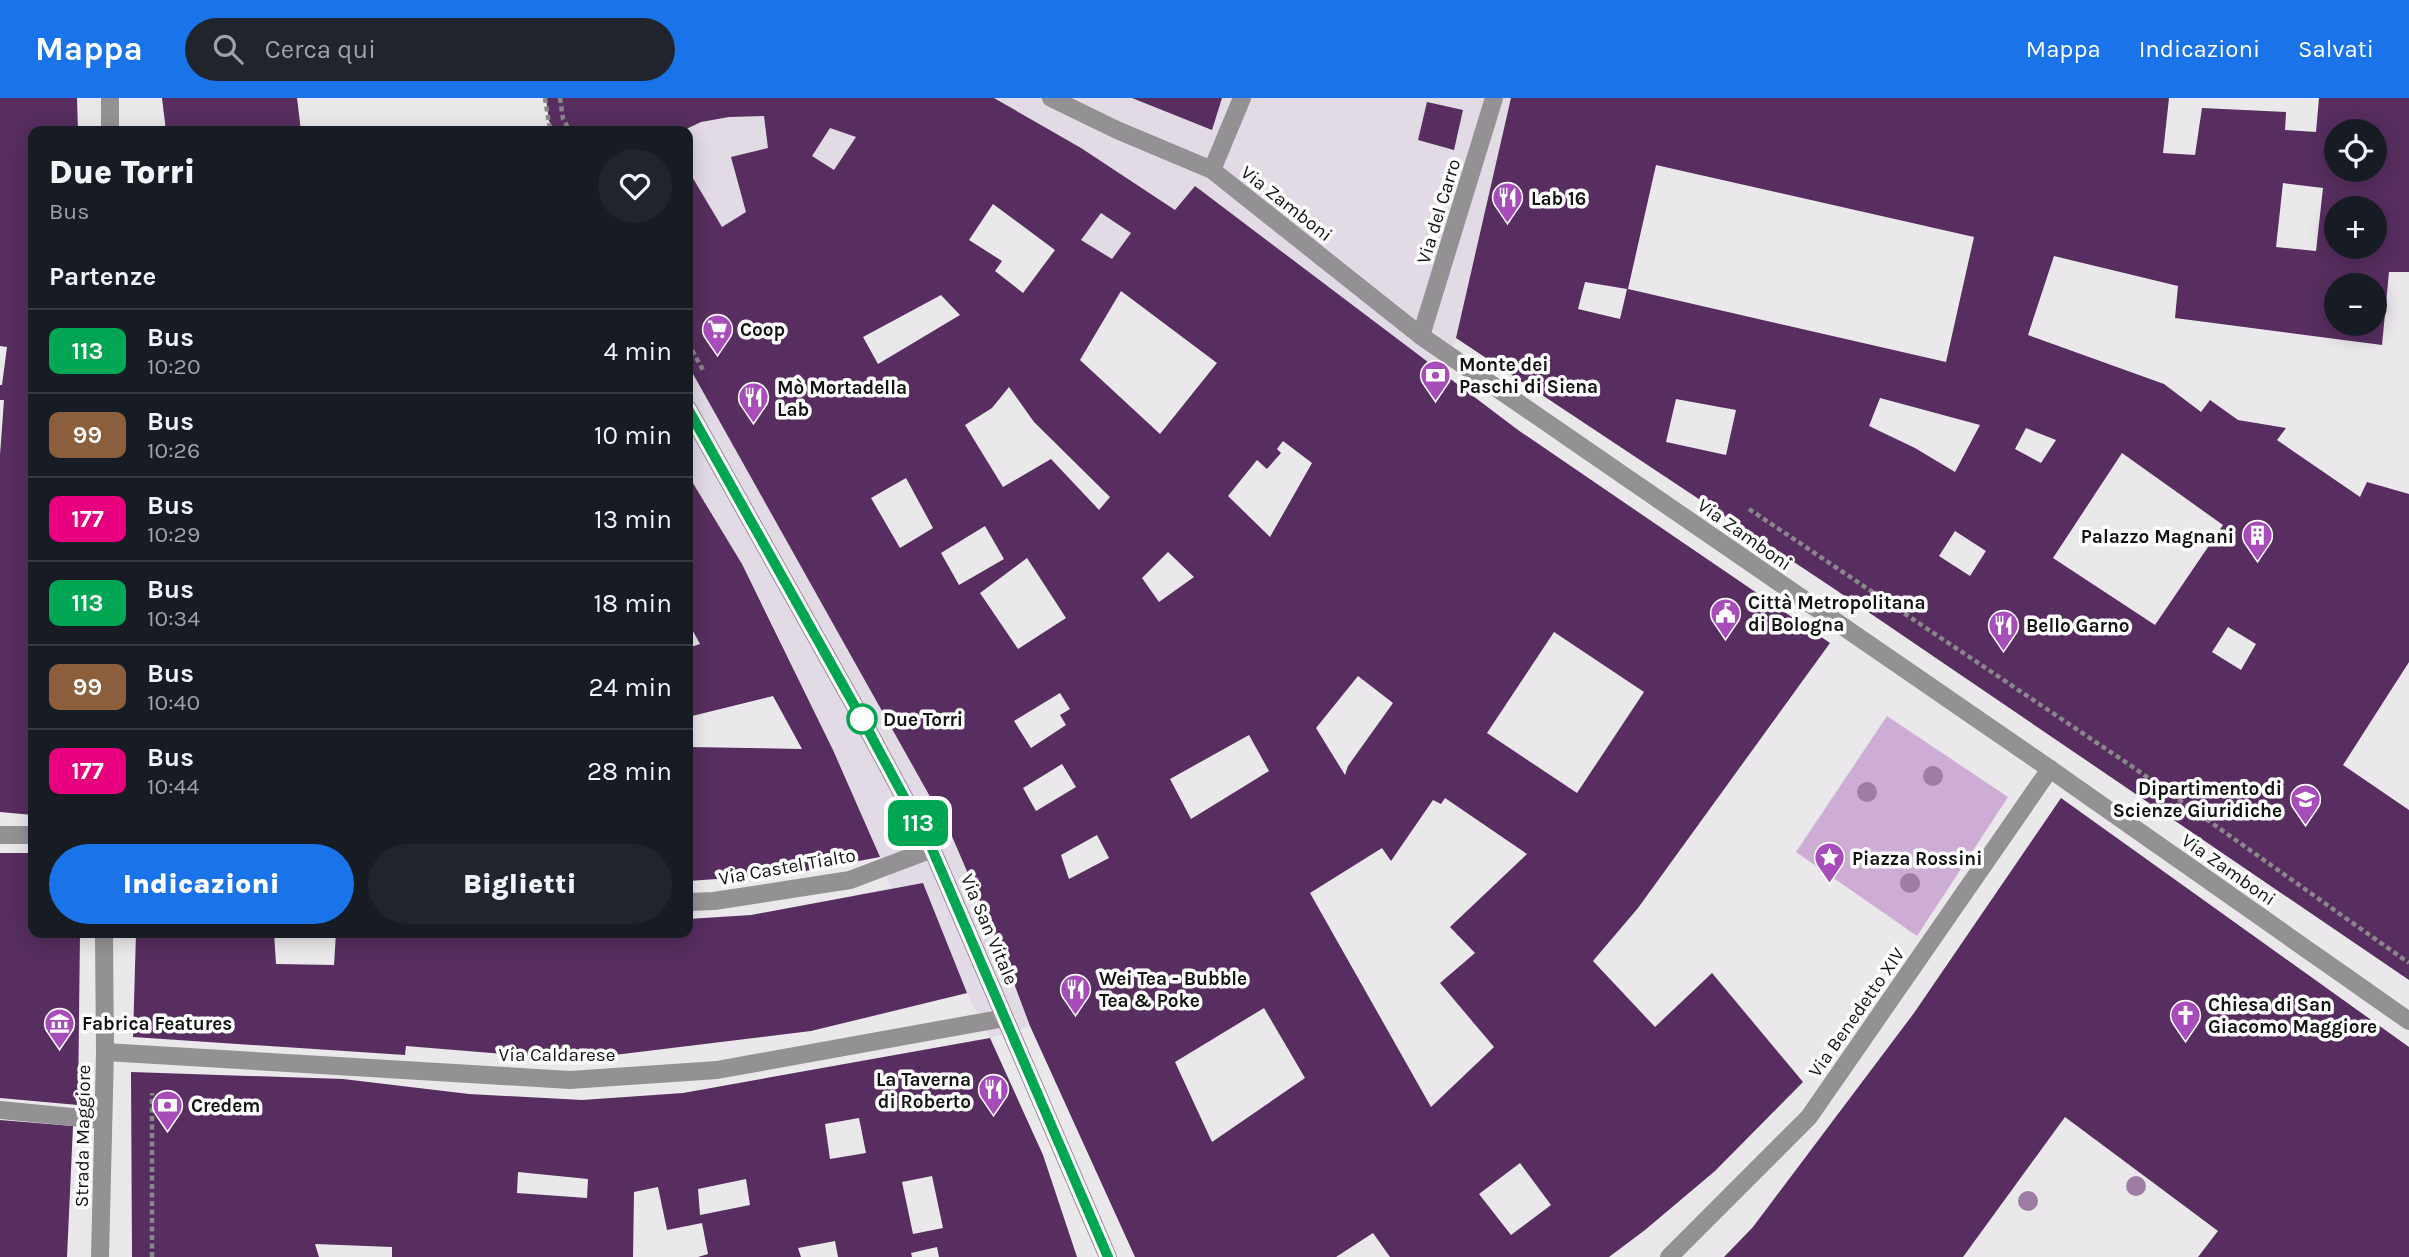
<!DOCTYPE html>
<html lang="it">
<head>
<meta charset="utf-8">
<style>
  :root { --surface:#171b24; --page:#20242c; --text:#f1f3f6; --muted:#9ea1a6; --line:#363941; --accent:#1a73e8 }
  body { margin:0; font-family:Karla,sans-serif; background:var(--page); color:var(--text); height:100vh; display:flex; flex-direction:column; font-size:26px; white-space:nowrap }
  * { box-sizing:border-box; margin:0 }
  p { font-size:23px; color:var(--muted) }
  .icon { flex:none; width:38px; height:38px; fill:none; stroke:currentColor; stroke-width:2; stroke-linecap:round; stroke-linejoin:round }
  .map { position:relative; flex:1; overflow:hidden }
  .sheet { position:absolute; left:28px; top:28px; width:665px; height:812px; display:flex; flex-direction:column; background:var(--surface); border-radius:14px; box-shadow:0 4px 18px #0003 }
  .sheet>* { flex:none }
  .badge { padding:0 14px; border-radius:10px; font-size:24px; line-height:46px }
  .controls { position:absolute; left:2324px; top:21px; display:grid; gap:14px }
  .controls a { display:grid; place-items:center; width:63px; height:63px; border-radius:50%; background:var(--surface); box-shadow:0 4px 18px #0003; font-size:35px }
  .map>.badge { position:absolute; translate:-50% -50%; box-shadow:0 0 0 4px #fff }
  h2 { padding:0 21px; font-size:26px; line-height:63px }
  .round { display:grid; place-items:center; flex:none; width:74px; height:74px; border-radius:37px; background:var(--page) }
  .summary { display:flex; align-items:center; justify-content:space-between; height:119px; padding:0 21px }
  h1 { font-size:33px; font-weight:800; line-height:52px }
  .action { display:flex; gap:14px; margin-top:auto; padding:14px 21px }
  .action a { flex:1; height:80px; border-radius:42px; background:var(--accent); color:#fff; font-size:28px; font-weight:800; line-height:80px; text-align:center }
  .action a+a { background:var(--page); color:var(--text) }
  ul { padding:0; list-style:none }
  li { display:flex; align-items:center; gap:21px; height:84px; padding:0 21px; border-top:2px solid var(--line) }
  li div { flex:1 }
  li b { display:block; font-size:26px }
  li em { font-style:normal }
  li .badge { min-width:77px; font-weight:700; text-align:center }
  header { display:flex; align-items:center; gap:42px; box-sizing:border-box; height:98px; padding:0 35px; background:var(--accent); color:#fff }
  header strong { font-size:33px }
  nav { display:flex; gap:38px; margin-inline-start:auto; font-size:24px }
  .search { width:490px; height:63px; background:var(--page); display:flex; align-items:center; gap:18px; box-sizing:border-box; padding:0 24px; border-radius:38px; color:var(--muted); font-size:26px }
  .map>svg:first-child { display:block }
  .built { fill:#e2dae4 }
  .green { fill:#cdadd4 }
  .building { fill:#572e5f; fill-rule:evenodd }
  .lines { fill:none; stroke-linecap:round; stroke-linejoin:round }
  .path { stroke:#89878a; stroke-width:4.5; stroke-dasharray:5 3.5; stroke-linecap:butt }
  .minor { stroke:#939193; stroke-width:18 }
  .tree { fill:#9d7da4 }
  .line-casing { stroke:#fff; stroke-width:16 }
  .line { stroke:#00a651; stroke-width:10 }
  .stop-dot { fill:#fff; stroke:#00a651; stroke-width:3.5 }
  .labels { text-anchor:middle; stroke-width:7; stroke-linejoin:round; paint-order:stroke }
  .poi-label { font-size:19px; font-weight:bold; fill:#141314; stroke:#fff; text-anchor:start }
  .street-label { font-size:19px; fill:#141314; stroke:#fff }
  .stop-label { font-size:19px; font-weight:bold; fill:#141314; stroke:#fff; text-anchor:start }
</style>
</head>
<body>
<header>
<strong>Mappa</strong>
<div class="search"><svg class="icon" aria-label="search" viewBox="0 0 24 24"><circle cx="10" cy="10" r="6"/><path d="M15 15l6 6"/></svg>Cerca qui</div>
<nav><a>Mappa</a><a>Indicazioni</a><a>Salvati</a></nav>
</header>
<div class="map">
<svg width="2409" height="1159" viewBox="0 0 2409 1159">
  <rect width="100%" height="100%" fill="#ebe8ec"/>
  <polygon class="built" points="545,0 1609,0 1538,293 1457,241 1440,273 1195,88 1175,112 1121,193 1069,162 993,106 948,69 749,204 1026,913 1030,928 990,940 967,895 841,926 835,894 863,858 854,797 891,790 880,759 833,652 779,540 742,466 688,377 688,33 552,33"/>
  <polygon class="green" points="1887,618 2008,699 1917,838 1796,754"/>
  <g class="building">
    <polygon points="0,0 77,0 78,33 33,33 33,717 0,714 0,357 4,302 0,302 0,287 2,287 7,249 0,248"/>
    <polygon points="162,0 297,0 301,33 166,33"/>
    <path d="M546,0H994L1081,50L1175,112L1195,88L1518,332L1830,545L1638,810L1593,863L1655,929L1712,875L1803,984L1715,1073L1645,1132L1609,1159H1390L1373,1135L1336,1159H1135L1030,928L1006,864L951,736L688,267V72L722,129L746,114L731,59L768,50L764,18L729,19L701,24L682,33H555L549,23ZM830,30L856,39L834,72L812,58ZM993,106L1055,152L1023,195L995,173L1002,163L969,142ZM1101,115L1131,135L1112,161L1081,142ZM1121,193L1217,265L1160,336L1080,262ZM941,197L960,217L878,266L863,239ZM1009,289L1034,324L1110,399L1099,412L1051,361L1003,389L965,327L992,310ZM1283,343L1312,365L1270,439L1228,398L1257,362L1267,371L1281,355L1277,351ZM906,380L933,430L900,450L871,400ZM985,428L1004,461L959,487L941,455ZM1168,454L1194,479L1159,504L1142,480ZM1027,460L1066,520L1018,551L980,495ZM1554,534L1644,594L1577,695L1487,635ZM1358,578L1393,605L1348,668L1345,677L1316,630ZM1060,595L1070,611L1060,617L1066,627L1031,650L1014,623ZM1249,637L1269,673L1191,721L1170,681ZM1062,666L1076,689L1036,713L1023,690ZM1445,700L1527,756L1450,829L1475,855L1440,885L1494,949L1431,1009L1310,795L1382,750L1391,763L1433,702L1441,706ZM1097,737L1109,760L1069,781L1061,757ZM1264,910L1305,980L1212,1044L1175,964ZM1520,1065L1551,1107L1511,1137L1479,1096Z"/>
    <polygon points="1132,0 1222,0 1212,32"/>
    <path d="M1511,0H2169L2163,55L2195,57L2202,10L2286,14L2285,32L2316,34L2319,0H2409V174H2389L2382,247L2175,220L2178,188L2054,158L2028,237L2164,286L2201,314L2210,302L2238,322L2286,330L2277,342L2360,399L2367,384L2409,396V564L2343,667L2409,712V882L1833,490L1456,240ZM2336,33H2375V72H2336ZM1656,67L1974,139L1946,264L1628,191ZM2283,85L2323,90L2316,153L2276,149ZM2336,110H2375V149H2336ZM1585,184L1627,191L1620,221L1578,211ZM2336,187H2375V226H2336ZM1880,300L1980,327L1955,374L1915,350L1869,328ZM1676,301L1736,312L1726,357L1666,344ZM2026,330L2056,342L2041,365L2015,351ZM2122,355L2223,427L2155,527L2053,460ZM1955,433L1986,453L1970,478L1939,458ZM2228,529L2256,546L2241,572L2212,554Z"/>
    <polygon points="1427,4 1463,12 1454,52 1418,42"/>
    <polygon points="688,377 742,466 833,652 880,759 789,776 688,783 688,649 802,651 773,598 688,619 688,550 700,546 688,524"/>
    <polygon points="2061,700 2409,949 2409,1159 2198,1159 2218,1133 2065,1019 1963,1159 1724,1159 1753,1129 1914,915"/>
    <polygon points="0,755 33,755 33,835 80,835 78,1007 0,1000"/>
    <polygon points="923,785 967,895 811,933 606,958 539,959 406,948 405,957 133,939 136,835 274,835 276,866 334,867 336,835 688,835 688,821 751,817"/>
    <path d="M990,940L1043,1057L1077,1159H939L937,1149L911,1155L912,1159H838L835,1143L798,1150L801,1159H698L708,1156L702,1125L667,1132L658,1089L634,1094L633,1159H392V1149L315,1146L319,1159H132L131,974L343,981L469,996L582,1002L683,995ZM859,1020L866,1055L830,1061L825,1026ZM518,1074L588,1081L587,1100L517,1095ZM932,1078L943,1130L913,1136L902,1084ZM746,1081L750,1107L700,1117L698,1091Z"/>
    <polygon points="0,1022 73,1028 67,1159 0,1159"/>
  </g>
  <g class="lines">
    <g class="path">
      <polyline points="545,0 549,26 553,33"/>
      <polyline points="560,0 563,21 570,33"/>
      <polyline points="688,245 703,272"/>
      <polyline points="1749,411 2130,667 2409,865"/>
      <polyline points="152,1159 152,995"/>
    </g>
    <g class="minor">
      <polyline points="110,0 110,33"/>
      <polyline points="1051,0 1117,32 1212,72 1421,238 2050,671 2409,923"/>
      <polyline points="1212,72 1242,0"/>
      <polyline points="1421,238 1494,0"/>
      <polyline points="688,311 862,621 932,751 1108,1159"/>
      <polyline points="0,737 33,737"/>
      <polyline points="688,804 714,803 850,782 932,751"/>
      <polyline points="105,954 570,982 717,972 1005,920"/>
      <polyline points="0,1012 103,1022"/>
      <polyline points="100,1159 105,954 104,835"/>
      <polyline points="1669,1159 1809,1019 2050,671"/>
    </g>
  </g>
  <g class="tree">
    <circle cx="1933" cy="678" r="10"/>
    <circle cx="1867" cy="694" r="10"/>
    <circle cx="1910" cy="785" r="10"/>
    <circle cx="2136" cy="1088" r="10"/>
    <circle cx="2028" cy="1103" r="10"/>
  </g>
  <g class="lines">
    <defs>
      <polyline id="line" points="688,311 862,621 932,751 1108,1159"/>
    </defs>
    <use href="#line" class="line-casing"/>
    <use href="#line" class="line"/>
  </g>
  <defs>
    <symbol id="restaurant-pin" viewBox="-11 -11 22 30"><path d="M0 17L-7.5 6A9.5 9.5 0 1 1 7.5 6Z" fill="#a74db9" stroke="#fff"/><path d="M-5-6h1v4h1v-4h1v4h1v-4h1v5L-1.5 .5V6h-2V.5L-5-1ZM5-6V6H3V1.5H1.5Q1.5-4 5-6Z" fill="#fff"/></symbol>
    <symbol id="supermarket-pin" viewBox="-11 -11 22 30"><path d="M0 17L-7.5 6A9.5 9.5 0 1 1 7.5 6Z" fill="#a74db9" stroke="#fff"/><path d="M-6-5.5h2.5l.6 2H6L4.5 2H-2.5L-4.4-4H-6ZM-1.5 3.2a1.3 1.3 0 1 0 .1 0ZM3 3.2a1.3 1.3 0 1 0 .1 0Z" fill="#fff"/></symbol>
    <symbol id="bank-pin" viewBox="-11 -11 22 30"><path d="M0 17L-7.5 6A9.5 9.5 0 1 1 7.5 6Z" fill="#a74db9" stroke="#fff"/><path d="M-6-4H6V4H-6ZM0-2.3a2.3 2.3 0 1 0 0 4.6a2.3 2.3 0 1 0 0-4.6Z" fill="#fff"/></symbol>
    <symbol id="building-pin" viewBox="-11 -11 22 30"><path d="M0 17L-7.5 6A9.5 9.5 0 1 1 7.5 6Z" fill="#a74db9" stroke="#fff"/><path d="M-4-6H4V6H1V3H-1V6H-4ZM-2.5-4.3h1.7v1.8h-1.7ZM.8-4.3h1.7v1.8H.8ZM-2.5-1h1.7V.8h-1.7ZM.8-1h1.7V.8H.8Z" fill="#fff"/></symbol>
    <symbol id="civic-pin" viewBox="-11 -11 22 30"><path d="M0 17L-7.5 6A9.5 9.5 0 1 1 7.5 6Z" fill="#a74db9" stroke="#fff"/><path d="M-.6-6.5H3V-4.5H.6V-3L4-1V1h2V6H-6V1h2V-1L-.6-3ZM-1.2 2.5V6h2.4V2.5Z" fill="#fff"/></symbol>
    <symbol id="university-pin" viewBox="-11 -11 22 30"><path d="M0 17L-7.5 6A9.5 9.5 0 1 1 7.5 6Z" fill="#a74db9" stroke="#fff"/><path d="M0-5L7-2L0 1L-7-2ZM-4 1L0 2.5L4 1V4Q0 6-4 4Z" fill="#fff"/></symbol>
    <symbol id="sight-pin" viewBox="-11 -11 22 30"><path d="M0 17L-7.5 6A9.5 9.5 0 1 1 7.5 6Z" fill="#a74db9" stroke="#fff"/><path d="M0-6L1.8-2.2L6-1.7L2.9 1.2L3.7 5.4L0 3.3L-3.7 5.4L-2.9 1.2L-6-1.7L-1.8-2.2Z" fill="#fff"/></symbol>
    <symbol id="church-pin" viewBox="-11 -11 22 30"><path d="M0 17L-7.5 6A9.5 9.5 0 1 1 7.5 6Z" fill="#a74db9" stroke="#fff"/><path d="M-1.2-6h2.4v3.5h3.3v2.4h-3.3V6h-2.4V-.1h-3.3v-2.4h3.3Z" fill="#fff"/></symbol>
    <symbol id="museum-pin" viewBox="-11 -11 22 30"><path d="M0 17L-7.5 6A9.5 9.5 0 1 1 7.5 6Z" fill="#a74db9" stroke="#fff"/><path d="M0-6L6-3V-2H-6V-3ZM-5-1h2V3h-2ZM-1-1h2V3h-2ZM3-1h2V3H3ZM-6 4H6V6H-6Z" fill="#fff"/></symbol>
  </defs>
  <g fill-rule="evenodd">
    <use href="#restaurant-pin" x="1490" y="82" width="35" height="47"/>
    <use href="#supermarket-pin" x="700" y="214" width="35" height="47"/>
    <use href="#bank-pin" x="1418" y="260" width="35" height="47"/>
    <use href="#restaurant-pin" x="736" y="282" width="35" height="47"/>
    <use href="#building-pin" x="2240" y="420" width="35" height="47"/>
    <use href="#civic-pin" x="1708" y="498" width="35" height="47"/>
    <use href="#restaurant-pin" x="1986" y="510" width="35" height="47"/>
    <use href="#university-pin" x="2288" y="684" width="35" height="47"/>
    <use href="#sight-pin" x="1812" y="742" width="35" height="47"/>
    <use href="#restaurant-pin" x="1058" y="874" width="35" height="47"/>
    <use href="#church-pin" x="2168" y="900" width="35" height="47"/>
    <use href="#museum-pin" x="42" y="908" width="35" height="47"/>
    <use href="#restaurant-pin" x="976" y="974" width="35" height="47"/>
    <use href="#bank-pin" x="150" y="990" width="35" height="47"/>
  </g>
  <circle class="stop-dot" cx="862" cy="621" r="14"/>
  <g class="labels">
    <g class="poi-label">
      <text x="1531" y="107">Lab 16</text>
      <text x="740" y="238">Coop</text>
      <text x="1459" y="273">Monte dei<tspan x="1459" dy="22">Paschi di Siena</tspan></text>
      <text x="777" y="296">Mò Mortadella<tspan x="777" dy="22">Lab</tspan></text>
      <text x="2234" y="445" text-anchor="end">Palazzo Magnani</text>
      <text x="1748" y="511">Città Metropolitana<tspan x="1748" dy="22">di Bologna</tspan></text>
      <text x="2026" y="534">Bello Garno</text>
      <text x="2282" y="697" text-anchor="end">Dipartimento di<tspan x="2282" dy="22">Scienze Giuridiche</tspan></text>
      <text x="1852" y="767">Piazza Rossini</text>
      <text x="1099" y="887">Wei Tea - Bubble<tspan x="1099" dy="22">Tea &amp; Poke</tspan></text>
      <text x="2208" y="913">Chiesa di San<tspan x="2208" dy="22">Giacomo Maggiore</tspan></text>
      <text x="82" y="932">Fabrica Features</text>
      <text x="971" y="988" text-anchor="end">La Taverna<tspan x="971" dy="22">di Roberto</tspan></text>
      <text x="191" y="1014">Credem</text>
    </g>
    <g class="street-label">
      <text transform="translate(1287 105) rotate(38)" y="7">Via Zamboni</text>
      <text transform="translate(1438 113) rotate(-73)" y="7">Via del Carro</text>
      <text transform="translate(1745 436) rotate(35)" y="7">Via Zamboni</text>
      <text transform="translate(787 768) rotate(-10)" y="7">Via Castel Tialto</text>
      <text transform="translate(2229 771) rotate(35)" y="7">Via Zamboni</text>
      <text transform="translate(990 831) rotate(67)" y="7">Via San Vitale</text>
      <text transform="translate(1856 914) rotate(-55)" y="7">Via Benedetto XIV</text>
      <text x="557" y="963">Via Caldarese</text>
      <text transform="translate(82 1038) rotate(-89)" y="7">Strada Maggiore</text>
    </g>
    <g class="stop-label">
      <text x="883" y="628">Due Torri</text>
    </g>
  </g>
</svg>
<div class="controls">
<a><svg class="icon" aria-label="locate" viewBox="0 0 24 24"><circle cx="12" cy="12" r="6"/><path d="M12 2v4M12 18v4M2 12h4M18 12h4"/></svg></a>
<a>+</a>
<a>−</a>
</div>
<b class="badge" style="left:918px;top:725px;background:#00a651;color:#fff">113</b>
<section class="sheet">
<div class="summary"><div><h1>Due Torri</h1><p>Bus</p></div><a class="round"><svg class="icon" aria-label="heart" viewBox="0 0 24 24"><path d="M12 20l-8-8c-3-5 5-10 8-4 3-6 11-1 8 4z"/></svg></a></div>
<h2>Partenze</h2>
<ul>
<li><span class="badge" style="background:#00a651;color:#fff">113</span><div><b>Bus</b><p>10:20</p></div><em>4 min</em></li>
<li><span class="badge" style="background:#8b5e3c;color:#fff">99</span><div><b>Bus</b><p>10:26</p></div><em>10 min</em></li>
<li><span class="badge" style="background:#e6007e;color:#fff">177</span><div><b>Bus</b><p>10:29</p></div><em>13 min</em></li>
<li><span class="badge" style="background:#00a651;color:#fff">113</span><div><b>Bus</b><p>10:34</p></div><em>18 min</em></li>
<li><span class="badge" style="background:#8b5e3c;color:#fff">99</span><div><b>Bus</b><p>10:40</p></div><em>24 min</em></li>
<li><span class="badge" style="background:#e6007e;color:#fff">177</span><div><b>Bus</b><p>10:44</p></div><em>28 min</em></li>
</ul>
<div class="action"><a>Indicazioni</a><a>Biglietti</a></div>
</section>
</div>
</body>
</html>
